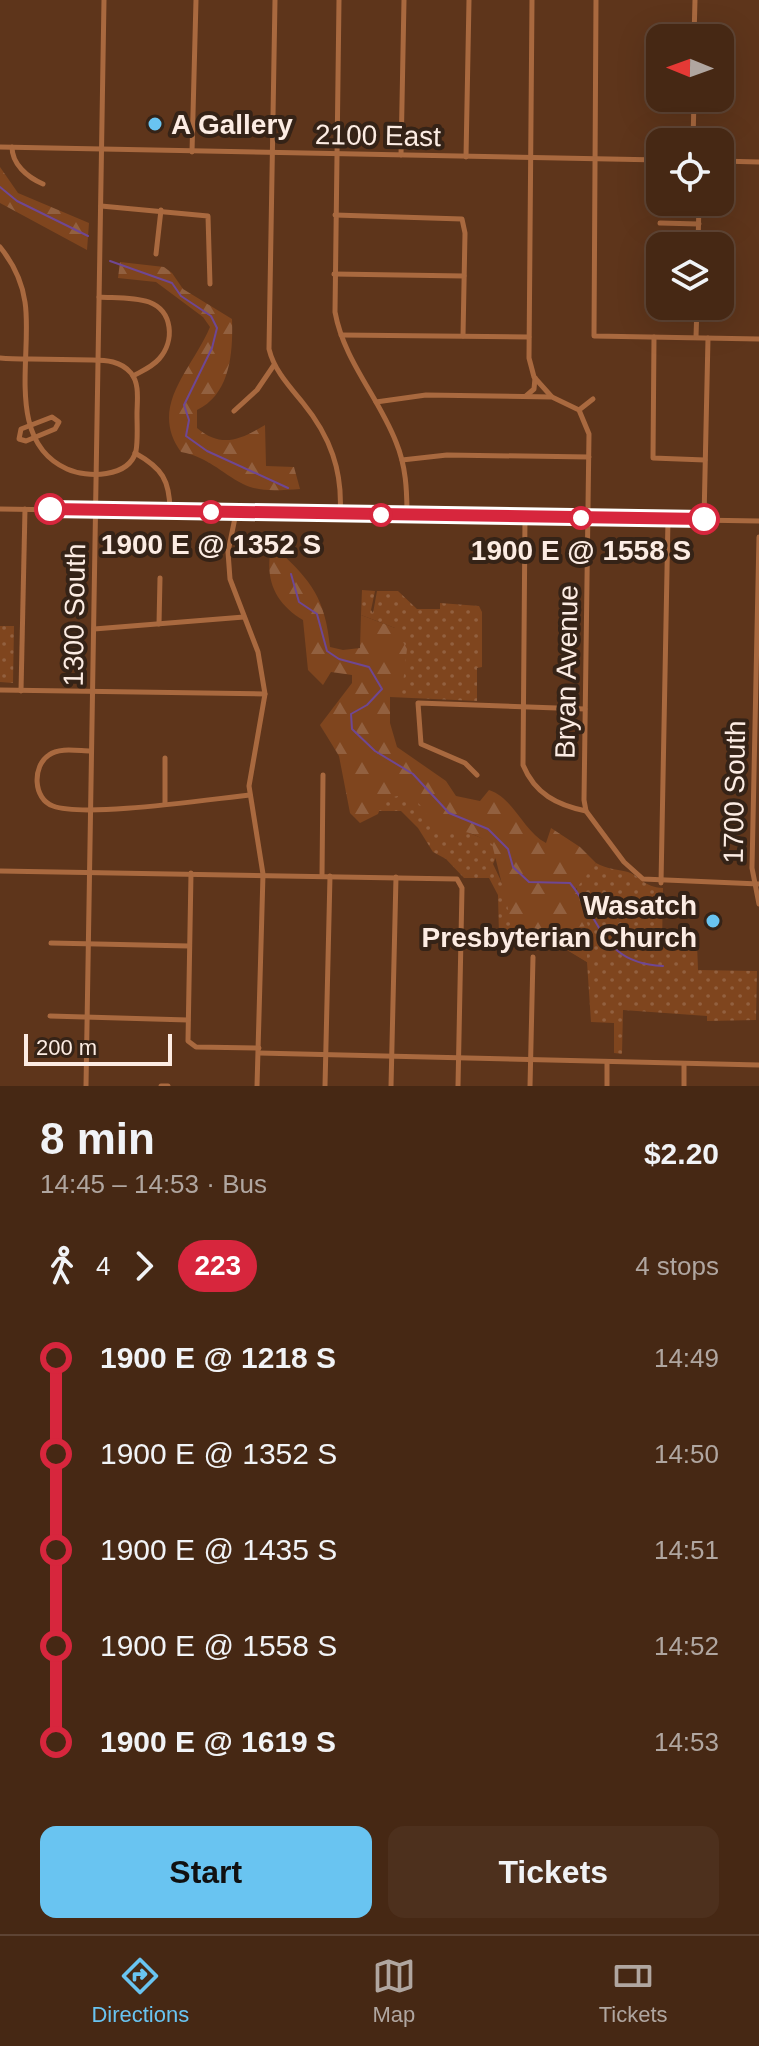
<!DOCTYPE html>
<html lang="en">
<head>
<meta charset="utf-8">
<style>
  :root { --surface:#462814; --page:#4d301d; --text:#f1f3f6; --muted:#b0a6a0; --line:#5e4434; --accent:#69c4f1 }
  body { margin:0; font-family:Arial,sans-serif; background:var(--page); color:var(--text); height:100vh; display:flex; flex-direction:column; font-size:30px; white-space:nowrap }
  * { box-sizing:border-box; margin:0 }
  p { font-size:26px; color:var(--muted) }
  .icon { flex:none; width:44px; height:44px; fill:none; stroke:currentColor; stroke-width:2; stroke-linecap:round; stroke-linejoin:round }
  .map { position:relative; height:1086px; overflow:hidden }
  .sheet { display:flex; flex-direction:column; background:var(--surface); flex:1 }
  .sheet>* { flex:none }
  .badge { padding:0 16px; border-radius:26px; font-size:28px; line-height:52px }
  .needle { width:52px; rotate:271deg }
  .controls { position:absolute; left:646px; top:24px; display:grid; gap:16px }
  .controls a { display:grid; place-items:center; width:88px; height:88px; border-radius:16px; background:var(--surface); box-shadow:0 8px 32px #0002,0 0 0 2px var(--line); font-size:40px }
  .scale { position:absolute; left:24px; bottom:20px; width:148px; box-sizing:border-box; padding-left:8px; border:4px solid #fcece3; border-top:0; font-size:22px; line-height:28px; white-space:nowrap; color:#fcece3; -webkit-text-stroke:6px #352317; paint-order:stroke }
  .map>.badge { position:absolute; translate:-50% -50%; box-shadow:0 0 0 4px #fff }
  .legs { display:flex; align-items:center; gap:12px; height:88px; padding:0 40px; font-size:26px }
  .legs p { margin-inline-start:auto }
  .overview { display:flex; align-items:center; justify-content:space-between; height:136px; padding:0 40px }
  h1 { font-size:44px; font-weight:800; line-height:60px }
  .cta { display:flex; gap:16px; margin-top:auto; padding:16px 40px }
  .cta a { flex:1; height:92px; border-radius:16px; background:var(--accent); color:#111; font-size:32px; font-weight:800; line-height:92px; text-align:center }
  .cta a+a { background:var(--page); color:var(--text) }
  ul { padding:0 40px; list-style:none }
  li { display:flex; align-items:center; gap:28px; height:96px; font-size:30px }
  li i { display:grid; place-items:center; width:12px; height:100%; margin:0 10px; background:currentColor }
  li i::after { content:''; width:20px; height:20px; margin:-10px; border:6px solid; border-radius:50%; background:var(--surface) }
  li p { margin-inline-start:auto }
  li:first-child i { background:linear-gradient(#0000 50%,currentColor 0) }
  li:last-child i { background:linear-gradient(currentColor 50%,#0000 0) }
  .tabs { display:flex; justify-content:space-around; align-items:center; height:112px; border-top:2px solid var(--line); background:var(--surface); font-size:22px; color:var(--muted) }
  .tabs a { display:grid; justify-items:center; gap:4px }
  .tabs .on { color:var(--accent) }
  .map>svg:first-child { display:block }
  .grass { fill:url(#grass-dots) }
  .forest { fill:url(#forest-firs) }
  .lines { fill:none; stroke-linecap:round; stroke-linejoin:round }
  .stream { stroke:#6f4793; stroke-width:2 }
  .minor { stroke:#a9693f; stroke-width:5 }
  .line-1-casing { stroke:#fff; stroke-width:18 }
  .line-1 { stroke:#d7263d; stroke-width:12 }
  .poi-dot { fill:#69c4f1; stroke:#352317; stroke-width:3 }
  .stop-1-dot { fill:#fff; stroke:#d7263d; stroke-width:4 }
  .labels { text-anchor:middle; stroke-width:8; stroke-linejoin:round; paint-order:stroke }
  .poi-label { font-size:28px; font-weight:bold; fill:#fcece3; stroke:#352317; text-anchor:start }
  .street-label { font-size:28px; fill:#fcece3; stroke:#352317 }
  .stop-label { font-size:28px; font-weight:bold; fill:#fcece3; stroke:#352317 }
</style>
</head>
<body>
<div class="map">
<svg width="759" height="1086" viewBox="0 0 759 1086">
  <defs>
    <pattern id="grass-dots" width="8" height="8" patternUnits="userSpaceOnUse" patternTransform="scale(2)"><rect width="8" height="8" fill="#7f451e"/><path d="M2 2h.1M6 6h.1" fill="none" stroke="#92603f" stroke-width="1.8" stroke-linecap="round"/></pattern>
    <pattern id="forest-firs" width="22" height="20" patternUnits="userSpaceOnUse" patternTransform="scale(2)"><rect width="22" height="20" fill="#7f451e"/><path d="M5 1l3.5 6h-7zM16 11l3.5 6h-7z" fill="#92603f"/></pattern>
  </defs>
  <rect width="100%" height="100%" fill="#5e351b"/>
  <g class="grass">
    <polygon points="362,590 375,591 371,610 373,613 377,591 398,591 417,609 440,609 440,603 479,606 482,612 482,667 477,668 477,701 390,697 395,628 361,615"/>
    <polygon points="0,626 14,626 13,683 0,682"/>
    <path d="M367,769L465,831L493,843L497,855L493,864L502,883L577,893V885L596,863C607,869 616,869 628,872C642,877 643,887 663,888L662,943L697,944L698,970L757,971L756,1020L707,1021V1016L623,1010L622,1054L614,1053V1023L591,1022L587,962L547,937L499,936L498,895L489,878H464L446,859L433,852L418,828L401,811H376Z"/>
  </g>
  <g class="forest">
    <polygon points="0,167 18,193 89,223 87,250 0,203"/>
    <path d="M120,262L164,267L172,273L183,289L232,319C233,351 231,394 197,410V428C222,449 241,439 265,425L266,466L294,467L300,489C281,490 261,493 243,484C220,472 208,457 181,452C148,406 192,370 210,327L203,317L156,282L118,278Z"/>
    <path d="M277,549C312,582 325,598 330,647L343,650L360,648L361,615L395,628L407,649L403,683L390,697V723L397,747L446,781L456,796L480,801L489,790C514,798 523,831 546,843L551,828L580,847L596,863L576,889L588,926L569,928V945L587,946V962L533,930L513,929L492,844C484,840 472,832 463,832C452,832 450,835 440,830C428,824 429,814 421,806C407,789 384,794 378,814L360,823L350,813L339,756L320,725L352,683V675L331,672L323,685L308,670L303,620C278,605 266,584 270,554Z"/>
  </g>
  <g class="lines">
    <g class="stream">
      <polyline points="0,187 17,201 88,236"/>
      <polyline points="110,261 172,283 181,296 211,316 217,328 212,348 184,405 189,420 186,436 207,451 288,488"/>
      <path d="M291,574L299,602L317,614L327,651L339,659L369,667L382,689L367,705L351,714L352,729L375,751L413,774L449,813L488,829L508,849L513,867L529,882L570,883C603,923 602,963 663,966"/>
    </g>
    <g class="minor">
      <path d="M275,0L269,349C274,370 289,386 303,403C330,436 343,471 340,514"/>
      <path d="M339,0L335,312C344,361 378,396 396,442C406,466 407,490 407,516"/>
      <polyline points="532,0 529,358 534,377 551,396"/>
      <polyline points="596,0 594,336 759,339"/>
      <polyline points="694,38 695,0"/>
      <polyline points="693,142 694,98"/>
      <polyline points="0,147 660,160"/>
      <path d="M12,147C12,164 27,177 43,184"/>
      <polyline points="192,152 196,0"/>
      <polyline points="401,155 404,0"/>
      <polyline points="466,157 469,0"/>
      <polyline points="720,161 759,162"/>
      <polyline points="101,206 208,216 210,284"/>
      <polyline points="335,215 462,219 465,233 463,336"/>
      <polyline points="660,223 699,224"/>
      <polyline points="698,246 699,202"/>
      <path d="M0,247C13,263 22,281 25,302C33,353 4,441 67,469C87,478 129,478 136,451C138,440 137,426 137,414C137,401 140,384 131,373C121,361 106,360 92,360L31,359C20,359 10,359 0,358"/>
      <polyline points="156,254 161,210"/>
      <polyline points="334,274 464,276"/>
      <polyline points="658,280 660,280"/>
      <path d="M99,297C115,298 134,297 149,302C173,311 175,341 159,359C152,367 142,371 133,376"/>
      <polyline points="341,335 529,337"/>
      <polyline points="654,337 653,458 705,460"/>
      <polyline points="696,337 697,306"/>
      <polyline points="526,396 534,389 535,378"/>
      <polyline points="376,402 426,395 552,397 579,410 589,434 584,800 586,811 624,862 643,879 759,884"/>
      <polyline points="579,410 593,399"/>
      <polyline points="234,411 257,390 274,365"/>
      <polygon points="52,417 59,422 55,429 26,441 19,439 21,429"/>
      <path d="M135,453C162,468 170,480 170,512"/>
      <polyline points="402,460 447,455 589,457"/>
      <polyline points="0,509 759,521"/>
      <polyline points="236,513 228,552 230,579 258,652 265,694 249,786 263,874 257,1086"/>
      <path d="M525,517L523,765C535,794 557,805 586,811"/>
      <polyline points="704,519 708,338"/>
      <polyline points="759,537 752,868 759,904"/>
      <polyline points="159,624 160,578"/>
      <polyline points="94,629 244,617"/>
      <polyline points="0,690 265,694"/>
      <polyline points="21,691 25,509"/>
      <path d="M91,751C79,751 59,747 49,755C32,766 33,799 53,806C85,818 211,799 250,795"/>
      <polyline points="477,775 465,763 421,744 418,703 585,709"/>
      <polyline points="165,803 165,758"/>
      <polyline points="0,871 457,879 462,888 458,1086"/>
      <polyline points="191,873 188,1041 196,1047 259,1048"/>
      <polyline points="322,876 323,775"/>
      <polyline points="661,883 668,519"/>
      <polyline points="51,943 189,946"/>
      <polyline points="50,1016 188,1020"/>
      <polyline points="259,1053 759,1065"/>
      <polyline points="86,1086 104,0"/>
      <polyline points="161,1086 168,1086"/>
      <polyline points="325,1086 330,876"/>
      <polyline points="391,1086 396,877"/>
      <polyline points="530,1086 533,957"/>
      <polyline points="607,1086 607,1062"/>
      <polyline points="684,1086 684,1064"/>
    </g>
  </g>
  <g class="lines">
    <defs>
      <polyline id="line-1" points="50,509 704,519"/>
    </defs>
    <use href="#line-1" class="line-1-casing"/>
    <use href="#line-1" class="line-1"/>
  </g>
  <g class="poi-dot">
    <circle cx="155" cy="124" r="8"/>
    <circle cx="713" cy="921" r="8"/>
  </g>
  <g class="stop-1-dot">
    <circle cx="50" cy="509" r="14"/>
    <circle cx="211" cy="512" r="10"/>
    <circle cx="381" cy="515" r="10"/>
    <circle cx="581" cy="518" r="10"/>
    <circle cx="704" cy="519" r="14"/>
  </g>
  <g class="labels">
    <g class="poi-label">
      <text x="171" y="134">A Gallery</text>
      <text x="697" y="915" text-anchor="end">Wasatch<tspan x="697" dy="32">Presbyterian Church</tspan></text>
    </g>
    <g class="street-label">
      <text transform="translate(378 135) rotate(1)" y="10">2100 East</text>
      <text transform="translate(74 615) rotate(-89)" y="10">1300 South</text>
      <text transform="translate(566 672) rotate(-89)" y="10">Bryan Avenue</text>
      <text transform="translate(734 792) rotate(-89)" y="10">1700 South</text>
    </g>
    <g class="stop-label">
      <text x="211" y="554">1900 E @ 1352 S</text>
      <text x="581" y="560">1900 E @ 1558 S</text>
    </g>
  </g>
</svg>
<div class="controls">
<a><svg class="needle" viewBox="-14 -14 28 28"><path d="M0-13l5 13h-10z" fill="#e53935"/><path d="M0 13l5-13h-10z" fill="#b0a6a0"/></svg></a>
<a><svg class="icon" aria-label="locate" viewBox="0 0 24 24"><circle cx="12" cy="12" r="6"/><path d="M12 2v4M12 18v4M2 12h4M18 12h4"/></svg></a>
<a><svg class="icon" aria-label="layers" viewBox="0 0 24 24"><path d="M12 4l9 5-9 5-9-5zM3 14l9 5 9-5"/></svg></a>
</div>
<div class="scale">200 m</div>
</div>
<section class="sheet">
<div class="overview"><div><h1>8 min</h1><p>14:45 – 14:53 · Bus</p></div><b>$2.20</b></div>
<div class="legs"><svg class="icon" aria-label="walk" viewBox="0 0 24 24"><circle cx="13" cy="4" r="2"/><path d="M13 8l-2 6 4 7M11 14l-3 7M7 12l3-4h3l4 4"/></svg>4<svg class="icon" aria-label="forward" viewBox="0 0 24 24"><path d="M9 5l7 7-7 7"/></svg><b class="badge" style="background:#d7263d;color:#fff">223</b><p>4 stops</p></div>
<ul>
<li><i style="color:#d7263d"></i><b>1900 E @ 1218 S</b><p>14:49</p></li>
<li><i style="color:#d7263d"></i><span>1900 E @ 1352 S</span><p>14:50</p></li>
<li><i style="color:#d7263d"></i><span>1900 E @ 1435 S</span><p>14:51</p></li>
<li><i style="color:#d7263d"></i><span>1900 E @ 1558 S</span><p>14:52</p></li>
<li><i style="color:#d7263d"></i><b>1900 E @ 1619 S</b><p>14:53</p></li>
</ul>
<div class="cta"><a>Start</a><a>Tickets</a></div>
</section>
<nav class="tabs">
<a class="on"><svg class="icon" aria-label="directions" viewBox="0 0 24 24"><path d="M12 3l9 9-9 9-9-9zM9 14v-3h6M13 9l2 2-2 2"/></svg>Directions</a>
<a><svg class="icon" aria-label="map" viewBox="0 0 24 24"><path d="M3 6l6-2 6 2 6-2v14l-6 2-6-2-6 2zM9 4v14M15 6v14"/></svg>Map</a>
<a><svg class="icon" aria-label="tickets" viewBox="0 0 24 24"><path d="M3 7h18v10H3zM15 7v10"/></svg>Tickets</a>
</nav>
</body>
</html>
